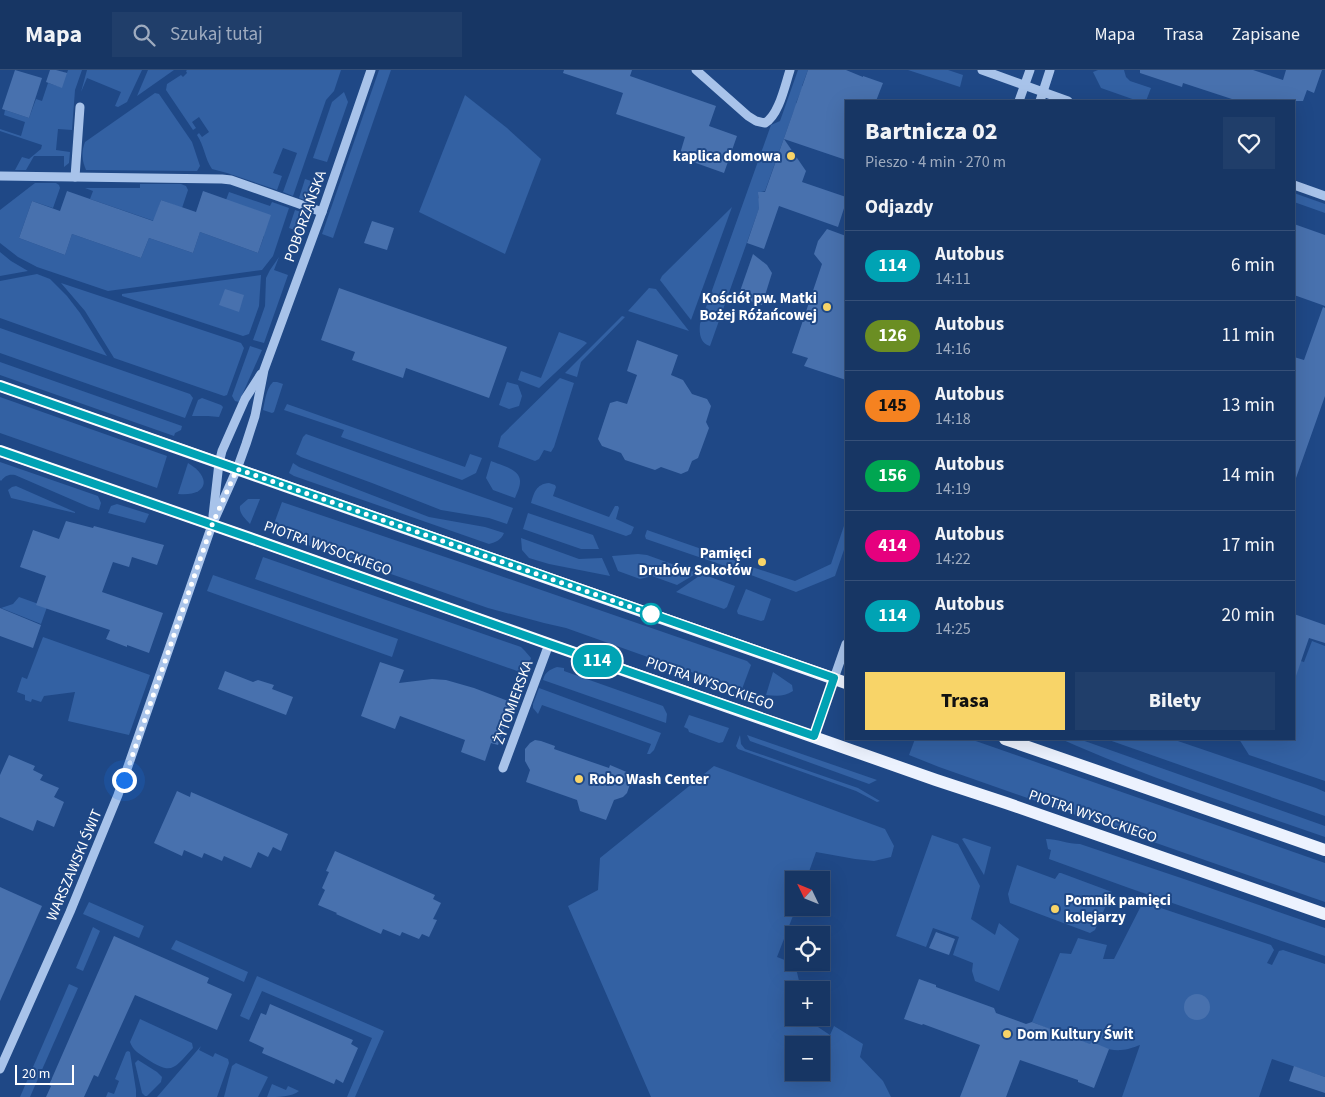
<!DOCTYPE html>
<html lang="pl">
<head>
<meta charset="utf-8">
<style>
  :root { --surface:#173664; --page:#203e6a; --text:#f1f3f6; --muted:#9eabbf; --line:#365078; --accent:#f8d468 }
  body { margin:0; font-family:"Source Sans 3",sans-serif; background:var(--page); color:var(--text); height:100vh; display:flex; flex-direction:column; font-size:19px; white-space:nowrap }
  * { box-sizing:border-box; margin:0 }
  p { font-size:16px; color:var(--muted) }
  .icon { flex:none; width:28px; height:28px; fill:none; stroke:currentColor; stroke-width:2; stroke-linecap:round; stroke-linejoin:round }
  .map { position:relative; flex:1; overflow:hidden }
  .drawer { position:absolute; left:845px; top:30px; width:450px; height:640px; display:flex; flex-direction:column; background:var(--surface); border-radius:0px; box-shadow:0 5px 20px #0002,0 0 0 1px var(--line) }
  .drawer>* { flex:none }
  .badge { padding:0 10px; border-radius:16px; font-size:18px; line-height:32px }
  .needle { width:32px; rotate:313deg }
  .tools { position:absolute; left:785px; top:801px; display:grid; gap:10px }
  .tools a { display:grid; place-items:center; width:45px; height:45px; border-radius:0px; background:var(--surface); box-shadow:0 5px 20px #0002,0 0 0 1px var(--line); font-size:25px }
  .scale { position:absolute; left:15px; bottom:12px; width:59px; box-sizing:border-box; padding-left:5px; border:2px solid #fff; border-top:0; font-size:14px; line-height:18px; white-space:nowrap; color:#fff; -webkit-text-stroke:4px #1f4886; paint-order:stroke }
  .you { position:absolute; width:25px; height:25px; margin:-12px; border:4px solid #fff; border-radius:50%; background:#1a73e8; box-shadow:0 0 0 8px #1a73e833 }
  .map>.badge { position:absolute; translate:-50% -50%; box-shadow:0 0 0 2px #fff }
  h2 { padding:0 20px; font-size:19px; line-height:45px }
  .round { display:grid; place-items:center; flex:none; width:52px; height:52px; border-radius:0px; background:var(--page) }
  .summary { display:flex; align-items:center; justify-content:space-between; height:85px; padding:0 20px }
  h1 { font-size:24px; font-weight:800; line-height:38px }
  .action { display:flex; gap:10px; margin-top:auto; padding:10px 20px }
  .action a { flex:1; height:58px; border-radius:0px; background:var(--accent); color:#111; font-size:20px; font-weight:800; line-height:58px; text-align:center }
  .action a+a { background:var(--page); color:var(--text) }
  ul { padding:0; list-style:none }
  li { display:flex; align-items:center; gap:15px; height:70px; padding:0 20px; border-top:1px solid var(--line) }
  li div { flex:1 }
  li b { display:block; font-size:19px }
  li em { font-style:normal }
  li .badge { min-width:55px; font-weight:700; text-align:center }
  header { display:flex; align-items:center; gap:30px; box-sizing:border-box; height:70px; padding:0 25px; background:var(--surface); border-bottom:1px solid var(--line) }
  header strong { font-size:24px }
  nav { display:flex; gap:28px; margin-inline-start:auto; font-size:18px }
  .search { width:350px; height:45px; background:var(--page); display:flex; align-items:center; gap:12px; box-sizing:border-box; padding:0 18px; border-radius:0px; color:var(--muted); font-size:19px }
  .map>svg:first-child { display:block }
  .green { fill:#3361a3; fill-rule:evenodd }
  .building { fill:#4871ae }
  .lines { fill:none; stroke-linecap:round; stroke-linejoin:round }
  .minor { stroke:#a8c3ea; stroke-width:9 }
  .major { stroke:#ecf2fe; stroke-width:12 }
  .line-casing { stroke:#fff; stroke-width:11 }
  .line { stroke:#00a3b4; stroke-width:8 }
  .walk { stroke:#fff; stroke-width:5; stroke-dasharray:0 9 }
  .poi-dot { fill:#f8d468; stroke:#1f4886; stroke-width:2 }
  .stop-dot { fill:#fff; stroke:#00a3b4; stroke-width:2.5 }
  .labels { text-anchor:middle; stroke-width:4; stroke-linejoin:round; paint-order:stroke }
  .poi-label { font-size:15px; font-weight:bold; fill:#fff; stroke:#1f4886; text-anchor:end }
  .street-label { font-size:15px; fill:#fff; stroke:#1f4886 }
</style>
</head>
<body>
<header>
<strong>Mapa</strong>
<div class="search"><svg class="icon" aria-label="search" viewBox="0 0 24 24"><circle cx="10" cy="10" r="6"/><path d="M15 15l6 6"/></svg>Szukaj tutaj</div>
<nav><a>Mapa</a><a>Trasa</a><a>Zapisane</a></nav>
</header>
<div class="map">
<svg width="1325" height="1027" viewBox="0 0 1325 1027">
  <rect width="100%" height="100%" fill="#1f4886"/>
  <g class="green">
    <polygon points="56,0 67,3 68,0 82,0 75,20 72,60 58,59 56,80 70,82 69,93 64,97 64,86 34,86 26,100 15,100 22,87 29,89 41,79 42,75 0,61 0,59 21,66 25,52 4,45 5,40 29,48 36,29 42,31 48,13 61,17 66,3"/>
    <polygon points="87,0 142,0 127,32 118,37 115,36 121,22 87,8 81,22"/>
    <polygon points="148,0 174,0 137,26"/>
    <path d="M187,0H341L334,21L326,30L293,126L283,122L297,83L283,78L273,103L282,106L277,120L227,103L212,99C205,89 204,75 197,65L199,63L202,67L209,62L199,47L192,52L196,58L193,60L166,20L167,14L181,5L183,7L187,3L186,1Z"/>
    <polygon points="379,0 391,0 333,168 322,164"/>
    <path d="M798,0H808L802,16H803L796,33L797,34L793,43L765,121L761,122L758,125V128L762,130L710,276C700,273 699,263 700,254L771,55L780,51Z"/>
    <polygon points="908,0 948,0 963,5 960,17"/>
    <polygon points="1098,0 1124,0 1126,7 1130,11 1151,18 1146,31 1138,31 1101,18 1093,2"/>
    <polygon points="344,22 348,32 327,92 313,88 332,32"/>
    <path d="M155,23L159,24L192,72L200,96L197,101L86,100C82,91 81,82 85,72Z"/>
    <polygon points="465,25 507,58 541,89 505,184 419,142"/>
    <polygon points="305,109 320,114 314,131 311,132 299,128"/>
    <polygon points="35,113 56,113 59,115 60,118 53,138 32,131 19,168 65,185 72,164 141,188 149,168 193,183 200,162 258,183 264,166 226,130 229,122 270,136 272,132 289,138 273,186 262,200 108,221 37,197 18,187 0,173 0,140"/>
    <polygon points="140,114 181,114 186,116 188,120 182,138 161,130 154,151 90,129 93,121 85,118 140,118"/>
    <polygon points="1294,123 1325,134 1325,143 1294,132"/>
    <polygon points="732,137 691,250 660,210 662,206"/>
    <polygon points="295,140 307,144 309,147 303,163 289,158"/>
    <polygon points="0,182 11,191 28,201 0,206"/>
    <polygon points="279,187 274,200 288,205 264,273 253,270 265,236 266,208 270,200"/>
    <polygon points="37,204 50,209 67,226 80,243 107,286 0,248 0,211"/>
    <polygon points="261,205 259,236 249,264 243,266 122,226 122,224"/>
    <polygon points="61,213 241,273 244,278 227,325 224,326 114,288 85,241"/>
    <polygon points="649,218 656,219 689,261 628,241"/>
    <polygon points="622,246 625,247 581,292 577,307 565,303"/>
    <polygon points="0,258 190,324 193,328 185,348 0,283"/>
    <polygon points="559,262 584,271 587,273 539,318 518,310 521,301 541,308"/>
    <polygon points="250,276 262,280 239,332 235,331 232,326"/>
    <polygon points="0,292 182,356 181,360 175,363 174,366 0,305"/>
    <polygon points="560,308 574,313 554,377 551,382 544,380 539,389 535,391 498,377 501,366"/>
    <path d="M273,312H277L283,314L274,342L272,343L263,340C265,331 266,319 273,312Z"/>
    <polygon points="507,312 518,315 522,326 519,336 509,339 499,335"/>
    <polygon points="0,327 167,386 157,418 0,363"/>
    <polygon points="202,328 221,335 223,337 219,347 208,346 192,346 198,330"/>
    <polygon points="287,334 465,397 470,384 482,388 476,403 462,410 341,367 344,360 284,340"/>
    <polygon points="306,364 513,438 507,454 489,448 441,440 372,413 301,387 296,384 303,367"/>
    <path d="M491,391C500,395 521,399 520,412C520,417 517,423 515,428L493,420L486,408Z"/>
    <path d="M0,392L98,426L101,433L99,440L89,437L15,405C8,404 5,406 1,411L0,410Z"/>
    <path d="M188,393C213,408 207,427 178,424Z"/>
    <path d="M293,393L299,397L429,447L485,457L504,463C501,470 496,472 489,474L294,406L289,403Z"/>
    <path d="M549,413L555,415L556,417L553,426L609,447L615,436H618L619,438L616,449L634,457L631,464L626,466L531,433C534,423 536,414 549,413Z"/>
    <polygon points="16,416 75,442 75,443 11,428 8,420 12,417"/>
    <path d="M248,429H260L250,454C245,448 239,444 240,436Z"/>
    <polygon points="282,432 460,492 747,591 751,595 742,619 673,596 566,558 544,553 488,538 271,462"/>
    <polygon points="117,434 149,444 145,453 108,443 111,436"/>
    <polygon points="528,443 593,465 599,479 581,479 523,459"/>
    <polygon points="846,450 846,474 835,506 796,522 751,505 750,504 752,497 795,511 831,494"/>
    <polygon points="647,460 736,491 733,498 731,498 646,469 645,466"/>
    <polygon points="521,468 579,489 602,488 610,506 549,494 529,488 522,480"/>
    <polygon points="638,484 647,485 697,503 677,515 652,506 640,509 618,501 612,486"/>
    <polygon points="263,487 521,577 525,581 531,588 526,604 255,509"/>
    <polygon points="702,504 735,516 727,537 724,539 676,522"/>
    <polygon points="213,505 398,569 392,587 207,521"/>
    <polygon points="746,519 771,529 764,550 761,551 738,544 737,541"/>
    <polygon points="19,527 47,537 41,554 1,538 13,534"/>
    <polygon points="43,567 150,605 129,665 68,651 75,622 44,626 41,632 32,629 31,632 25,630 25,625 17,622 22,607 27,609"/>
    <polygon points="1312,571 1325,576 1325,711 1249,685 1239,669 1294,669 1294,589 1304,592"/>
    <path d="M557,597L564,598V601L663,636L667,644L666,653L543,610C545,602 549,600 557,597Z"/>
    <path d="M773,602L792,615L793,621C784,627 776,626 766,625Z"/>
    <polygon points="539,618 661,663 654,680 650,684 647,684 651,674 542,635 538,644 533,638 533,634"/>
    <polygon points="689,645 729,658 723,672 719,673 689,662 688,659 684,657"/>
    <polygon points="740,665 741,674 745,679 858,718 880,731 877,732 856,721 738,679 736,676"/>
    <polygon points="747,665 877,710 869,714 750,671"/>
    <polygon points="915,669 970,669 1325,793 1325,832 939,697 909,685"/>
    <path d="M1061,669H1079L1325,756V767C1236,736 1146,707 1061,669Z"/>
    <polygon points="1106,669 1172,669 1316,718 1325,722 1325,746"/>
    <path d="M714,696L885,759L894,776L891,787L874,791L855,789L816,782L806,810H794V838H796L777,887L795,894L800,915L803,920H794V948H811L809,951L830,965L834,956L863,974L860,987L883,1011L891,1027H651L568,836L598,820L600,788ZM794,975H821V1002H794Z"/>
    <polygon points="932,765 958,774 980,816 971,849 995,865 999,853 1019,869 999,921 975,911 972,901 973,893 953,885 959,867 933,858 926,877 896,866"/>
    <polygon points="964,768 991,777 984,805 962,769"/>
    <path d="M1046,769C1057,769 1068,774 1080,774L1184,809L1325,858V886L1129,818L1049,789L1051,780L1048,779Z"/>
    <polygon points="1017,795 1055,809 1059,803 1061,803 1112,822 1095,860 1090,863 1010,833 1008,824"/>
    <polygon points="89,832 144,856 139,868 83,844"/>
    <path d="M1143,832L1271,875L1274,880L1267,893L1272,895L1279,881L1283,880L1325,894V1007L1272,989L1259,1027H1122L1140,975C1134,977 1127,980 1121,980C1101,982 1053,960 1032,952L1060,883L1071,884L1078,868L1107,875L1103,889H1114Z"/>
    <polygon points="93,857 100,861 83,901 76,898"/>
    <polygon points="176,870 248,902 244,912 171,879"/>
    <polygon points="257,906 384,961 355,1027 347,1027 372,968 262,921 249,950 240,946"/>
    <polygon points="69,914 78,918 30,1027 20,1027"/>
    <path d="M140,949L192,973L193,978C174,998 173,1006 147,989C140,984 133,981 130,972Z"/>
    <polygon points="201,976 199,980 213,987 215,983 228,989 229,993 217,1027 157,1027"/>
    <polygon points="128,981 130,982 136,1020 136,1027 106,1027 108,1022 114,1024 119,1011 115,1009 126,982"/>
    <polygon points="138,990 157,1002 162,1007 161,1012 147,1026 145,1026 142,1023 135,993"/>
    <polygon points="236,993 268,1007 258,1027 224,1027 232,996"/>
    <path d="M272,1014L286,1020L288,1016L299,1021C292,1027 278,1027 267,1027Z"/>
  </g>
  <g class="building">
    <polygon points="15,0 42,8 29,48 2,39"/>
    <polygon points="50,0 56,0 67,3 62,18 46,12"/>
    <polygon points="564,0 632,0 630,6 716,36 709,56 737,66 724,103 679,87 685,67 616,44 623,23 563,3"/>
    <polygon points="808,0 846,0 863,7 863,6 883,13 876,31 846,31 846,90 784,69 806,101 802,112 846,127 846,132 838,157 779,136 764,179 747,173 759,138 758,122 765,122"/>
    <polygon points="1140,0 1253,0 1283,10 1286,0 1322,0 1314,23 1307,20 1303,31 1238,31 1183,13 1182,17 1140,3"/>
    <polygon points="67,121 153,151 161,130 196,142 203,121 271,145 258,183 200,162 193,183 149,168 141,188 72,164 65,185 19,168 32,131 60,141"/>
    <polygon points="372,151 394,158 387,180 364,173"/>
    <polygon points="1294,154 1325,165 1325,236 1294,225"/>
    <polygon points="827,159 846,166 846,310 804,296 808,288 792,283 822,194 814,184 818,171"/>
    <polygon points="753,184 767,195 772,203 762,235 738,227"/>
    <polygon points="339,218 507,277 489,328 406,298 403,308 352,290 355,282 321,270"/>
    <polygon points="225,219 244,225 239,242 219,235"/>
    <polygon points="1323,237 1325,238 1325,326 1296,408 1294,407 1294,287 1304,290"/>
    <polygon points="637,270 678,285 671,305 683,310 692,324 707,329 711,336 706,352 709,358 698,388 692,391 688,401 681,404 661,397 655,400 625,390 621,383 602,376 598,369 610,333 617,331 627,334 637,305 627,301"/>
    <polygon points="66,451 93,458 94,456 164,475 157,495 132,487 129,497 113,492 102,522 163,543 149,583 127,575 127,577 106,569 110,560 36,535 46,506 20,497 33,460 59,469"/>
    <polygon points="0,538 41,555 33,578 0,566"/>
    <polygon points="1294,544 1325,555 1325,573 1309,568 1296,606 1294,605"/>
    <polygon points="380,592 404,600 399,613 432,609 446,610 474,618 513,633 498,675 491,673 485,691 461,682 465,670 400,646 395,659 361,646"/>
    <polygon points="225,601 253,612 258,610 274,615 272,619 293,627 286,645 218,619"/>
    <polygon points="535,670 541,671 555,676 554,679 609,698 610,695 629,703 631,711 627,723 623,727 614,730 606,750 580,741 577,730 526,712 530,700 525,691 525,679 530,673"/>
    <polygon points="9,685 35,696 33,700 43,705 40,710 59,718 54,727 64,732 54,757 37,750 33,761 0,747 0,705"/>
    <polygon points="177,721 190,727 191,722 288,764 281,781 273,777 268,787 258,782 251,798 224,786 222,791 204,783 202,788 184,780 182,786 154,773"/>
    <polygon points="335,781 435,825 433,829 441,833 433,849 437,850 429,867 422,864 419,869 402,862 400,866 383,859 381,864 336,844 337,843 318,835 325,820 322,818 329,802 326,801"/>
    <polygon points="0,817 42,836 0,931"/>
    <polygon points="936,862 955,869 949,885 929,878"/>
    <polygon points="114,866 209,908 207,913 232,924 217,960 135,925 98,1007 94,1005 84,1027 46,1027 51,1016 49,1015"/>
    <polygon points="919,909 936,915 936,917 994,938 996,943 1026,954 1032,952 1090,974 1092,972 1109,979 1094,1018 1078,1012 1078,1010 1020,990 1006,1027 960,1027 980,975 923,954 922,955 904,949"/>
    <circle cx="1197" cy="937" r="13"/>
    <polygon points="270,934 353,970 351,974 358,978 343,1013 336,1009 334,1014 304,1001 262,983 264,978 249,971 261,943 266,945"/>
    <polygon points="1294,996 1325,1007 1325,1023 1289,1011"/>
  </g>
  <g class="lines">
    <g class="minor">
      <path d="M696,0L748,46L756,51L765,53C779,45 785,15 790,0"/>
      <polyline points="982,0 1068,31"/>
      <polyline points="1019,31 1030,0"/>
      <polyline points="1040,31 1050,0"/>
      <polyline points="0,106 222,109 231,110 322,142"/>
      <polyline points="75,107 80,37"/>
      <polyline points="1294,115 1325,126"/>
      <polyline points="213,446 219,393 222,381 245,329 261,304"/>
      <polyline points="814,666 846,574"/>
      <polyline points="503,698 549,574"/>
      <polyline points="0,999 70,842 118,725 212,455 237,399 246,374 255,346 264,300 322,142 371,0"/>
    </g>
    <g class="major">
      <polyline points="0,316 846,613"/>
      <polyline points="0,381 250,468 549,574 936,710 1006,733 1325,844"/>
      <polyline points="1005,669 1325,780"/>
    </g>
  </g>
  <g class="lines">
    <defs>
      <polyline id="line" points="0,316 834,608 814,666 549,574 250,468 0,381"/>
    </defs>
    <use href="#line" class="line-casing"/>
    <use href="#line" class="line"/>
    <polyline class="walk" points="124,710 212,455 237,399 654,545 651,544"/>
  </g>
  <g class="poi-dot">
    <circle cx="791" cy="86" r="5"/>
    <circle cx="827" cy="237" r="5"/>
    <circle cx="762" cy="492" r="5"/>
    <circle cx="579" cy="709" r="5"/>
    <circle cx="1055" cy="839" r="5"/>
    <circle cx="1007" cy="964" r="5"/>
  </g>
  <circle class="stop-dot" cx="651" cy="544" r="10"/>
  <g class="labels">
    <g class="poi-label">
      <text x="781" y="91">kaplica domowa</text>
      <text x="817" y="233">Kościół pw. Matki<tspan x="817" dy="17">Bożej Różańcowej</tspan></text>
      <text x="752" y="488">Pamięci<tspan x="752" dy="17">Druhów Sokołów</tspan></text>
      <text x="589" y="714" text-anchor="start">Robo Wash Center</text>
      <text x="1065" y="835" text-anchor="start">Pomnik pamięci<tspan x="1065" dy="17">kolejarzy</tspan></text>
      <text x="1017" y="969" text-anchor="start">Dom Kultury Świt</text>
    </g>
    <g class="street-label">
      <text transform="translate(305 146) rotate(-70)" y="5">POBORZAŃSKA</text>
      <text transform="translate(328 478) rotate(20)" y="5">PIOTRA WYSOCKIEGO</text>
      <text transform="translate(710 613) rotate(19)" y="5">PIOTRA WYSOCKIEGO</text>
      <text transform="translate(513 632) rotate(-70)" y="5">ŻYTOMIERSKA</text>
      <text transform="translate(1093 746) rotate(19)" y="5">PIOTRA WYSOCKIEGO</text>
      <text transform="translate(74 795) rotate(-67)" y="5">WARSZAWSKI ŚWIT</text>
    </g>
  </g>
</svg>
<div class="tools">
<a><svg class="needle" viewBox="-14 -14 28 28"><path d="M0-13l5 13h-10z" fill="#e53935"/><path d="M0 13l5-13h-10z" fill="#9eabbf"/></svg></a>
<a><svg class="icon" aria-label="locate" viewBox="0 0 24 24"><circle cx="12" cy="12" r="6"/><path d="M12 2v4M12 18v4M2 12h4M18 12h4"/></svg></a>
<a>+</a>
<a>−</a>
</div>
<div class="scale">20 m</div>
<div class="you" style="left:124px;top:710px"></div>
<b class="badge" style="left:597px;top:591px;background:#00a3b4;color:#fff">114</b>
<section class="drawer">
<div class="summary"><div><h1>Bartnicza 02</h1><p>Pieszo · 4 min · 270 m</p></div><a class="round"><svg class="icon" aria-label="heart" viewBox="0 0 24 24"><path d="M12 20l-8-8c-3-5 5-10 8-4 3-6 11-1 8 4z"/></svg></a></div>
<h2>Odjazdy</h2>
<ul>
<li><span class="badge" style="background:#00a3b4;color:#fff">114</span><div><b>Autobus</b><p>14:11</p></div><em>6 min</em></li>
<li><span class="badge" style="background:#6b8e23;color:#fff">126</span><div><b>Autobus</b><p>14:16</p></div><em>11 min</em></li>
<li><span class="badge" style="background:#f58220;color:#111">145</span><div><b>Autobus</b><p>14:18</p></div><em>13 min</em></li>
<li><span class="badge" style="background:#00a651;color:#fff">156</span><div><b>Autobus</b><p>14:19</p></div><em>14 min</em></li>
<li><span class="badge" style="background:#e6007e;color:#fff">414</span><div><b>Autobus</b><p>14:22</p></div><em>17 min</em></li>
<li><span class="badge" style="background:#00a3b4;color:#fff">114</span><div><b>Autobus</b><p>14:25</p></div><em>20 min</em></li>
</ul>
<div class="action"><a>Trasa</a><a>Bilety</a></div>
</section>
</div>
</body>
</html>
